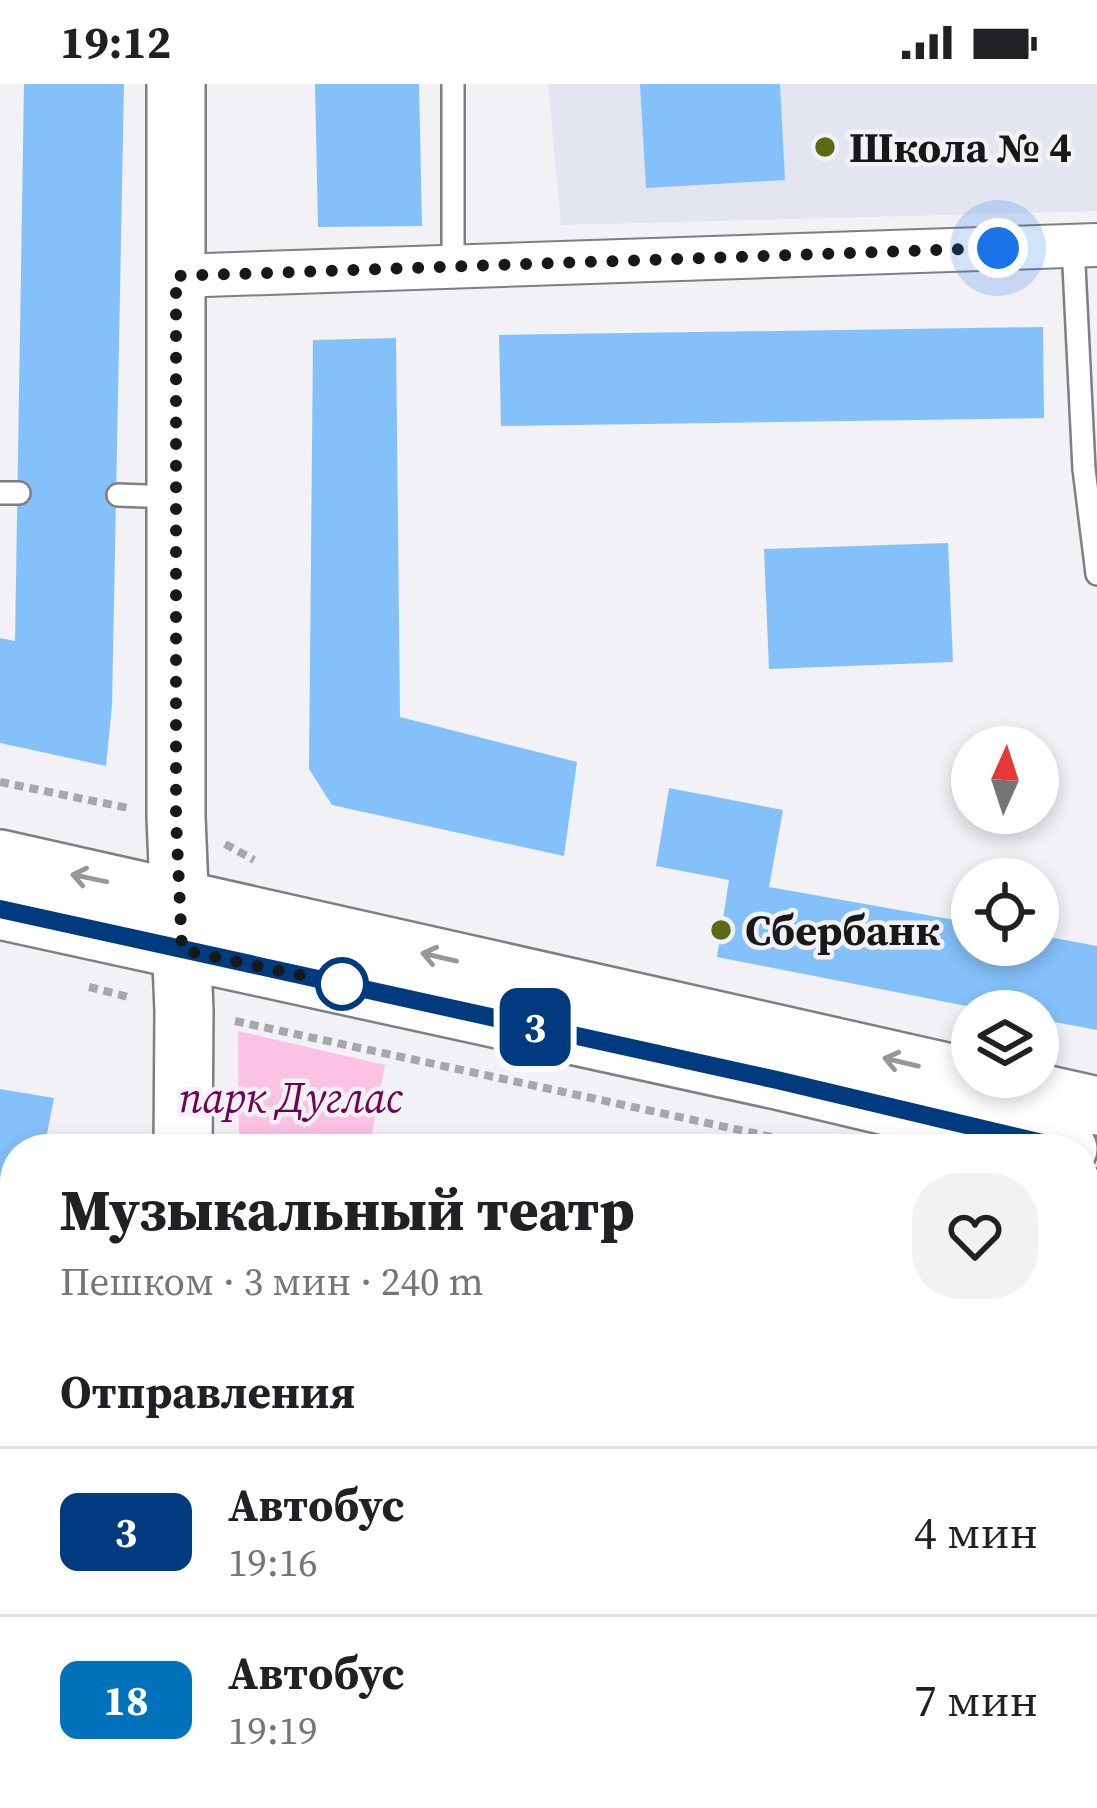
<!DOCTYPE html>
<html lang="ru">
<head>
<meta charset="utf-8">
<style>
  :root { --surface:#fff; --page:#f2f2f2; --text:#202124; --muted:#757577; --line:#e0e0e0 }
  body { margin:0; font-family:"Source Serif 4",serif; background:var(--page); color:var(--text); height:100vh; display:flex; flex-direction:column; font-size:45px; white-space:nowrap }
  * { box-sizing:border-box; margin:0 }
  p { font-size:39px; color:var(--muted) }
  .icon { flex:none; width:66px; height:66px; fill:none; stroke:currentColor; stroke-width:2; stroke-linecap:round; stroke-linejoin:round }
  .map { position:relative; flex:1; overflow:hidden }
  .details { position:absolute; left:0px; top:1050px; width:1098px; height:675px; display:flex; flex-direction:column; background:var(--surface); border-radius:48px 48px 0 0; box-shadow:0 6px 18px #0003 }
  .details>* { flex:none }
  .badge { padding:0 24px; border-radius:18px; font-size:42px; line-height:78px }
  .needle { width:78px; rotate:3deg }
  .controls { position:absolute; left:951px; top:642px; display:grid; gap:24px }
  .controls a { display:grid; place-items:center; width:108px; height:108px; border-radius:50%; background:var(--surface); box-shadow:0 6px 18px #0003; font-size:60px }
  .you { position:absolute; width:60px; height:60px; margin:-30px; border:9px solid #fff; border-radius:50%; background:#1a73e8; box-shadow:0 0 0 18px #1a73e833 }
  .map>.badge { position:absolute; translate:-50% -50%; box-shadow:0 0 0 6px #fff }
  h2 { padding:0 60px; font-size:45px; line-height:108px }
  .round { display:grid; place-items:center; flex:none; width:126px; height:126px; border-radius:48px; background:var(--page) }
  .headline { display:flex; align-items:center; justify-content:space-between; height:204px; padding:0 60px }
  h1 { font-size:57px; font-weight:800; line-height:90px }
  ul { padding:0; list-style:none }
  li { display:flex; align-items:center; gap:36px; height:168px; padding:0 60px; border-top:3px solid var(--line) }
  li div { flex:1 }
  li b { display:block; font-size:45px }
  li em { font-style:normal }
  li .badge { min-width:132px; font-weight:700; text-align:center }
  .status { display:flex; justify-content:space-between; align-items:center; height:84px; padding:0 60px; background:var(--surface); direction:ltr }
  .status svg { height:33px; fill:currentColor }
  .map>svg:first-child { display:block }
  .built { fill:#e3e5f0 }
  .green { fill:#fbc2e3 }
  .building { fill:#84c1fa }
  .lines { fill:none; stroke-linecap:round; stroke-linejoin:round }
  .lane-casing { stroke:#7e7f83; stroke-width:26 }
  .street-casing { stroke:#7e7f83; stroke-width:46 }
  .secondary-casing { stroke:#7e7f83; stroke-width:62 }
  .path { stroke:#a7a7ab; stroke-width:8; stroke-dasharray:9 6; stroke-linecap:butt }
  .lane { stroke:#fff; stroke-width:21 }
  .street { stroke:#fff; stroke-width:42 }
  .secondary { stroke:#fff; stroke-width:57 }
  .oneway { stroke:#979798 }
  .line-casing { stroke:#fff; stroke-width:27 }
  .line { stroke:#003b80; stroke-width:18 }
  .walk { stroke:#171819; stroke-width:12; stroke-dasharray:0 21.6 }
  .poi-dot { fill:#5b6b15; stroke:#f1f1f6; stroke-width:4.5 }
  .stop-dot { fill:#fff; stroke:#003b80; stroke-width:6 }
  .labels { text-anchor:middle; stroke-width:9; stroke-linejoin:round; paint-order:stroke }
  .poi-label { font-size:42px; font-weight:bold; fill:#171819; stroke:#f1f1f6; text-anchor:start }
  .park-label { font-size:42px; font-style:italic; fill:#720054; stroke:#f1f1f6 }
</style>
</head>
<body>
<div class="status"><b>19:12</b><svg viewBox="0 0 49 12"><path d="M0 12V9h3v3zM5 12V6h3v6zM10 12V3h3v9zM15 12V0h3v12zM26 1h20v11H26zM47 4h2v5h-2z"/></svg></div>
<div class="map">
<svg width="1097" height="1724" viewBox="0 0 1097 1724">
  <rect width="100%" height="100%" fill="#f1f1f6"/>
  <polygon class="built" points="548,0 1097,0 1097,127 561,141"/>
  <g class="green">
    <polygon points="238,947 385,981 369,1065 239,1065"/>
    <polygon points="255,1710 402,1710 399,1724 259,1724"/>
    <polygon points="763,1710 955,1710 1084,1724 760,1724"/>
  </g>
  <g class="building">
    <polygon points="24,0 124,0 112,622 106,682 0,659 0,554 15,557"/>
    <polygon points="315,0 419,0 422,142 318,143"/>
    <polygon points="640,0 780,0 785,96 646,104"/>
    <polygon points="1043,243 1044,334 501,342 499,251"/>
    <polygon points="396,254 400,633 577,678 564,772 332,721 309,685 313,256"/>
    <polygon points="948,459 953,578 769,585 764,465"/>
    <polygon points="669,704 783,726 769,803 972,839 972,861 1038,861 1038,851 1097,862 1097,946 1038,935 1038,927 992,927 717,873 729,796 656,782"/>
    <polygon points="0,1005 54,1014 44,1065 15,1065 15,1154 0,1151"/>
    <polygon points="15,1295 15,1365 0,1366 0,1296"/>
    <polygon points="1096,1347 1097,1649 1091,1648 1091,1651 1083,1652 1083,1394"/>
    <rect x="0" y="1513" width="15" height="169"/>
    <polygon points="423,1710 641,1710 638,1724 420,1724"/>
  </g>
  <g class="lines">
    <defs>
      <g id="lane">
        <polyline points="453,0 453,182"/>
        <polyline points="1073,161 1084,385 1097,490"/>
        <polyline points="0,409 19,409"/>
        <polyline points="118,411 171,413"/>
        <polyline points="1083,1153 1097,1096"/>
      </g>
      <polyline id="street" points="176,192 1097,161"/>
      <g id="secondary">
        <polyline points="176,0 176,733 184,927 183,1065"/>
        <polyline points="0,775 1097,1022"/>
        <polyline points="0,826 777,996 1068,1065"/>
        <polyline points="179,1724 179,1710"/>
      </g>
    </defs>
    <use href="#lane" class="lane-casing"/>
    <use href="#street" class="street-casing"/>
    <use href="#secondary" class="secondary-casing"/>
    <g class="path">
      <polyline points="0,698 128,724"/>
      <polyline points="225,760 254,776"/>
      <polyline points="89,903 132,914"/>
      <polyline points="235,937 795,1058"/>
    </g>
    <use href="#lane" class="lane"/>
    <use href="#street" class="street"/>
    <use href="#secondary" class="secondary"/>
  </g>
  <defs><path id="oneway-shaft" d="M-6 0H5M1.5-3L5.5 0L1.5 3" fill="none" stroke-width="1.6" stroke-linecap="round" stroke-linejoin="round" transform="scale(3)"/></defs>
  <g class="oneway">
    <use href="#oneway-shaft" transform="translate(89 794) rotate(-168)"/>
    <use href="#oneway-shaft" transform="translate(439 873) rotate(-167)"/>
    <use href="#oneway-shaft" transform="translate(901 978) rotate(-167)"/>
  </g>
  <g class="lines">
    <defs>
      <polyline id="line" points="0,825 777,996 1068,1065"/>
    </defs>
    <use href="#line" class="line-casing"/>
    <use href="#line" class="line"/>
    <polyline class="walk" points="342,900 182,866 176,734 176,192 998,164"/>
  </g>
  <g class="poi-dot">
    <circle cx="825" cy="63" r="12"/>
    <circle cx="721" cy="846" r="12"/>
  </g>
  <circle class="stop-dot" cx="342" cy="900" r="24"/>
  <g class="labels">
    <g class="poi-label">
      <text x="849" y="78">Школа № 4</text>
      <text x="745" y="861">Сбербанк</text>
    </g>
    <g class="park-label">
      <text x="291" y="1028">парк Дуглас</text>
    </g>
  </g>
</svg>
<div class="controls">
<a><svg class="needle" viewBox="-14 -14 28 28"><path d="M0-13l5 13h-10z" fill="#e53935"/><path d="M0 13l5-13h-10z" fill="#757577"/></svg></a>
<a><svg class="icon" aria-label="locate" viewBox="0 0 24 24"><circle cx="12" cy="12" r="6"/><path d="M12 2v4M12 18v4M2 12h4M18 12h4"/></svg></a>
<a><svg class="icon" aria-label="layers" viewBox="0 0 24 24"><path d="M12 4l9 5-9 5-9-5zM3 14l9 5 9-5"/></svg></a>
</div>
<div class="you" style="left:998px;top:164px"></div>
<b class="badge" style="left:535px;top:943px;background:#003b80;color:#fff">3</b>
<section class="details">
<div class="headline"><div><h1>Музыкальный театр</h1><p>Пешком · 3 мин · 240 m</p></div><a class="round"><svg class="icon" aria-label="heart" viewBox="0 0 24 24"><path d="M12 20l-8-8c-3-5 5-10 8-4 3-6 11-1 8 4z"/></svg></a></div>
<h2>Отправления</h2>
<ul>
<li><span class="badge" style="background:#003b80;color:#fff">3</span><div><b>Автобус</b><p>19:16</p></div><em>4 мин</em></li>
<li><span class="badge" style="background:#0072bc;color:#fff">18</span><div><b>Автобус</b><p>19:19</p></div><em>7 мин</em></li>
</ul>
</section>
</div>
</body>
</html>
